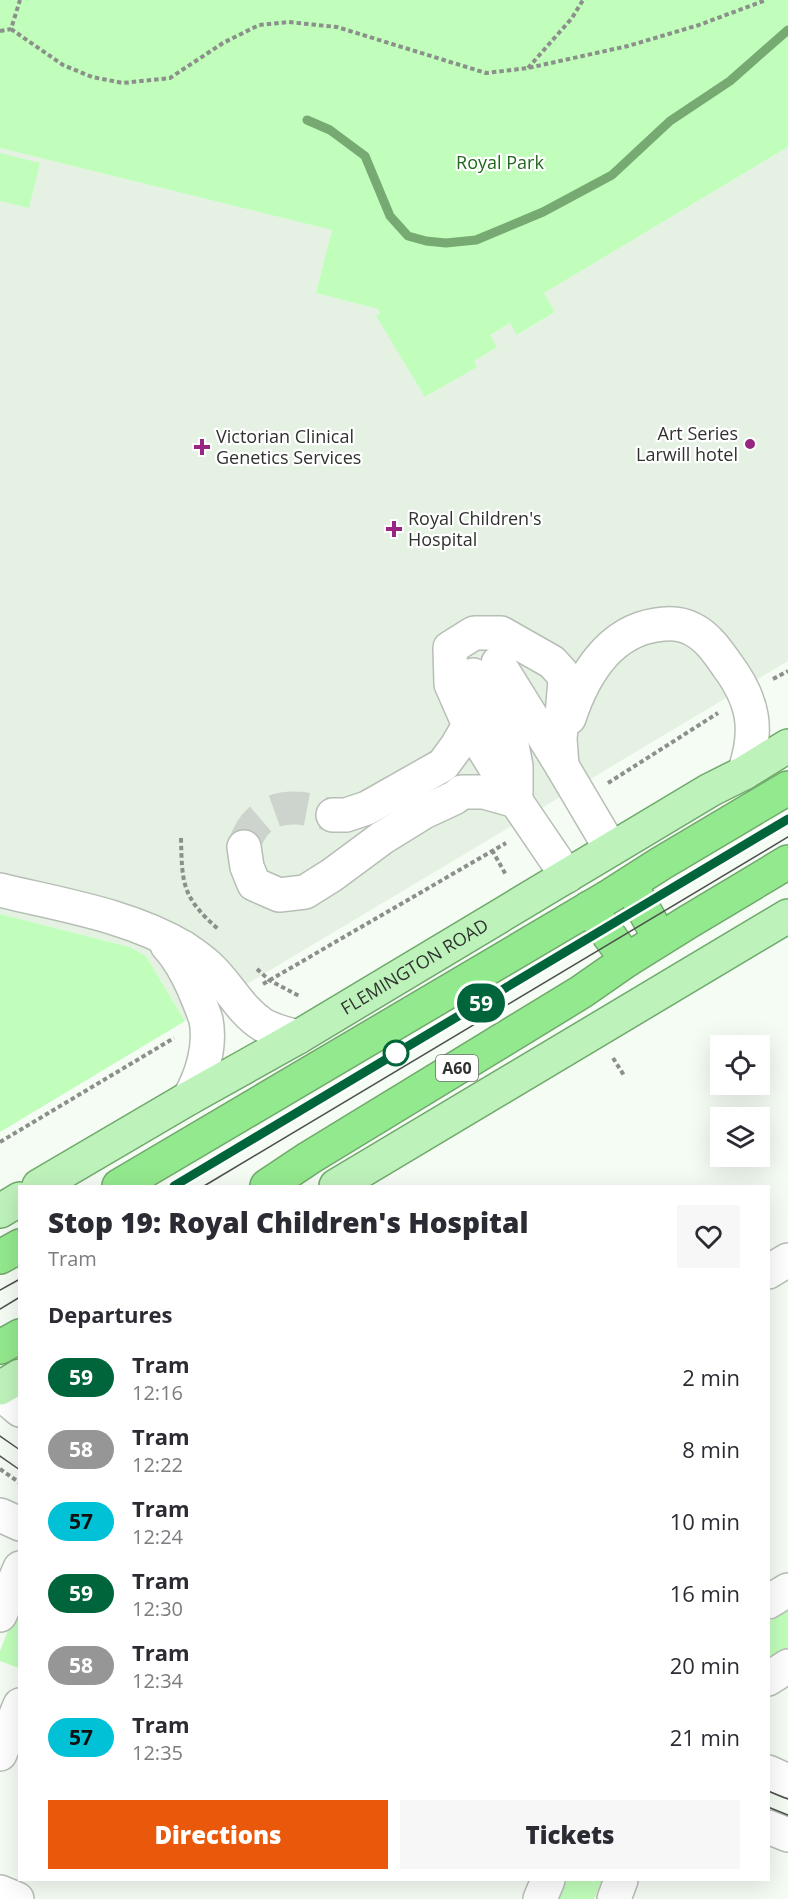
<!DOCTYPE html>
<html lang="en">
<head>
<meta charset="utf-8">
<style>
  :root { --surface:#fff; --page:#f7f7f7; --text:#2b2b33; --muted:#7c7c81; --accent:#ea580c }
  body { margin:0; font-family:"Open Sans",sans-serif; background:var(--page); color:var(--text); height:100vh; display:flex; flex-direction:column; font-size:22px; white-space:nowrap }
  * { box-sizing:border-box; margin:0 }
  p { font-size:20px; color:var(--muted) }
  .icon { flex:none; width:33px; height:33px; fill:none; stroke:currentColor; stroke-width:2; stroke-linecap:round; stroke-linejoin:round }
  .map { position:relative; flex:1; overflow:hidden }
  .details { position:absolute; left:18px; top:1185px; width:752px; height:696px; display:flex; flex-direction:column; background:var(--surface); border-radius:0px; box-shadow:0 6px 24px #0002 }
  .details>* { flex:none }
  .badge { padding:0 12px; border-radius:20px; font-size:21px; line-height:39px }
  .tools { position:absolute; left:710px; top:1035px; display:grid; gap:12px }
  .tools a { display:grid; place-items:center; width:60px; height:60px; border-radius:0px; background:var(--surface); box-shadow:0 6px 24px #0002; font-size:30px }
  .map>.badge { position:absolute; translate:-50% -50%; box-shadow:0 0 0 3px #fff }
  h2 { padding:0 30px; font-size:22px; line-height:54px }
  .round { display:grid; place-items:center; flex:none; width:63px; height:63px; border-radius:0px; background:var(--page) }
  .head { display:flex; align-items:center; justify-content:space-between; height:102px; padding:0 30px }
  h1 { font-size:28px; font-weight:800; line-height:45px }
  .button { display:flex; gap:12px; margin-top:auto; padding:12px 30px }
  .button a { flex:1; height:69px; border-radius:0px; background:var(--accent); color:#fff; font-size:24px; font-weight:800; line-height:69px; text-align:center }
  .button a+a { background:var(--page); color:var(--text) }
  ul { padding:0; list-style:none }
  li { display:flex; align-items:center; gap:18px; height:72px; padding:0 30px }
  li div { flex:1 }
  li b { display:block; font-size:22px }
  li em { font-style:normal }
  li .badge { min-width:66px; font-weight:700; text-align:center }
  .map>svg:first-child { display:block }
  .built { fill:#e5f2e3 }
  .green { fill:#c1febb }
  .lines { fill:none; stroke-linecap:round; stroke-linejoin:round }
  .stream { stroke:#76aa72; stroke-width:9 }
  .minor-tunnel { stroke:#cdd4cd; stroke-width:33; stroke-dasharray:33 16; stroke-linecap:butt }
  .minor-casing { stroke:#b7beb6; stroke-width:36 }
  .major-casing { stroke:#70a96c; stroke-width:36 }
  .highway-casing { stroke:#70a96c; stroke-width:36 }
  .path { stroke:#8b908b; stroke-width:4; stroke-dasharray:4.5 3; stroke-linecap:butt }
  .minor { stroke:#fff; stroke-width:33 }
  .major { stroke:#bef2bb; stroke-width:33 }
  .highway { stroke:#93e98d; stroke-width:33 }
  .tram { stroke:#4c504c; stroke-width:1.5 }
  .line-casing { stroke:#fff; stroke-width:14 }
  .line { stroke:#00653a; stroke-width:9 }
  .poi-dot { fill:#982581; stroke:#fff; stroke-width:2 }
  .stop-dot { fill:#fff; stroke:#00653a; stroke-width:3 }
  .labels { text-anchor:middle; stroke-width:4.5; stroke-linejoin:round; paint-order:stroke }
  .shield { fill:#fff; stroke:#6d706d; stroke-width:1.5 }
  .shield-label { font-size:16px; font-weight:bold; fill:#2f322f }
  .park-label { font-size:18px; fill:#21671e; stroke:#fff }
  .poi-label { font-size:18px; fill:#2f322f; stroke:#fff; text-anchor:start }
  .street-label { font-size:18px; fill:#2f322f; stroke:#fff }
</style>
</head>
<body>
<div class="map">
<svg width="788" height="1899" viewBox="0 0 788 1899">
  <rect width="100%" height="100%" fill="#f5fcf4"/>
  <polygon class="built" points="788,147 788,661 185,1021 146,956 130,947 0,914 0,148 333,230 316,293 378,309 380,313 377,316 426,397 477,366 473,361 497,347 490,335 510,323 518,335 555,312 543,293"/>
  <g class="green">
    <polygon points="0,0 788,0 788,147 544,293 555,312 517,335 510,323 490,335 497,347 474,361 477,367 425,397 376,316 380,313 378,309 316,293 332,230 0,148"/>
    <polygon points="0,153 40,163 29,208 0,201"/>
    <polygon points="0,914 130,947 146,956 185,1021 0,1132"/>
    <polygon points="19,1604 19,1668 0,1661 0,1651"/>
    <polygon points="788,1610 788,1648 768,1660 768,1622"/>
    <polygon points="567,1880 602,1880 594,1899 559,1899"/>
  </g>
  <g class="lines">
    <polyline class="stream" points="307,120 330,130 365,156 390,216 408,236 426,241 446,243 476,240 543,212 612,175 670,121 730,81 788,30"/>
    <path class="minor-tunnel" d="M244,847C251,822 268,807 296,808C307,808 321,813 333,815"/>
    <defs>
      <g id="minor">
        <polyline points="498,663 562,766 611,849"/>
        <polyline points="473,675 511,740 516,766 516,799"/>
        <path d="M569,718C583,676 609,632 656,625C667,623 681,623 692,629C707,636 718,652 727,665C754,701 759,730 744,773"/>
        <polyline points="562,766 560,739 565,680 562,673 552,662 501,633 474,633 450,648 451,684 469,725 516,801 567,876"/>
        <polyline points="333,815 346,815 367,808 443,765 457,746 469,725"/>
        <polyline points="244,847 247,867 254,884 279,895 305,892 332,875 382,838 424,812 454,798 462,792 484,792 516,801"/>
        <path d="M0,890C61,905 129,915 184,948C193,954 202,960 210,968C229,986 240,1010 263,1025C274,1031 286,1034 298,1037"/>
        <path d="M167,945C179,958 187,973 194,989C198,999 203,1010 206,1020C211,1046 202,1076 189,1098"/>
        <polyline points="768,1272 788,1260"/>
        <polyline points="0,1393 20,1410"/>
        <polyline points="0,1515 20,1524"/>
        <polyline points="768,1602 788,1590"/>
        <polyline points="0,1615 20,1568"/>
        <polyline points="768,1679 788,1666"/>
        <polyline points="0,1754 20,1705"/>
        <polyline points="768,1772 788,1781"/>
        <polyline points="768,1827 788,1835"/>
        <polyline points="0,1892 17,1899"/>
        <polyline points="540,1899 548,1880"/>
        <polyline points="614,1899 621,1880"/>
      </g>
      <g id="major">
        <path id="s1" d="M39,1186L189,1098L298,1037L710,790L744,773L788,746"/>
        <polyline points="336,1186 788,916"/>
        <polyline points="0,1211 20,1199"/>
        <polyline points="0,1388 20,1376"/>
      </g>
      <g id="highway">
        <polyline points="630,884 660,939"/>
        <polyline points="589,908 627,960"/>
        <polyline points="119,1186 610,896 660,864 788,788"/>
        <polyline points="267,1186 309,1158 581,992 627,960 688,922 788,862"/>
        <polyline points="0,1257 20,1246"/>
        <polyline points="0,1347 20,1336"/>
      </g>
    </defs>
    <use href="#minor" class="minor-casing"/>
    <use href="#major" class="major-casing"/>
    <use href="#highway" class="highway-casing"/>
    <g class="path">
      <polyline points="11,29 63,65 92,77 123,83 170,78 223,43 259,25 288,22 337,27 486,73 528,68 628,46 699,25 766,0"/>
      <polyline points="0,31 11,29 20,0"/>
      <polyline points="528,68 572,18 583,0"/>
      <polyline points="773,679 788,671"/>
      <polyline points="608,783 718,713"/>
      <path d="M181,838C182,884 182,897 218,929"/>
      <polyline points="492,850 506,875"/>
      <polyline points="257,969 269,980 301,997"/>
      <polyline points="263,984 506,843"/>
      <polyline points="613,1058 625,1077"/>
      <polyline points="0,1142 174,1038"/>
      <polyline points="0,1469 20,1483"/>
    </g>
    <use href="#minor" class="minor"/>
    <use href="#major" class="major"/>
    <use href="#highway" class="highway"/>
    <g class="tram">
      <polyline points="174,1186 788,819"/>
      <polyline points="204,1186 788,837"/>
      <polyline points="0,1290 20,1279"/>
      <polyline points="0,1309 20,1297"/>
      <polyline points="0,1436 20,1450"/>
      <polyline points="0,1456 20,1470"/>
      <polyline points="768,1791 788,1799"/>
      <polyline points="768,1807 788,1815"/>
    </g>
  </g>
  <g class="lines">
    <defs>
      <polyline id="line" points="174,1186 788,819"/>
    </defs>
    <use href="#line" class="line-casing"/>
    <use href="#line" class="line"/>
  </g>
  <g class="poi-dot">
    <circle cx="750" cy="444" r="6"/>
    <path d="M199 438h6v6h6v6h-6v6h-6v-6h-6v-6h6z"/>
    <path d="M391 520h6v6h6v6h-6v6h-6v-6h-6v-6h6z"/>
  </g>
  <circle class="stop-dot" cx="396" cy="1053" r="12"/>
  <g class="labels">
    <rect class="shield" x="436" y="1055" width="42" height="26" rx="4.5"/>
    <g class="shield-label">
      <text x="457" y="1074">A60</text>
    </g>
    <g class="park-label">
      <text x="500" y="169">Royal Park</text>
    </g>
    <g class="poi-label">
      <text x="738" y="440" text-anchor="end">Art Series<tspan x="738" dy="21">Larwill hotel</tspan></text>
      <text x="216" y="443">Victorian Clinical<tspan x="216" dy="21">Genetics Services</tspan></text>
      <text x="408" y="525">Royal Children's<tspan x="408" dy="21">Hospital</tspan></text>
    </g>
    <g class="street-label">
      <text dy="6" stroke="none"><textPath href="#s1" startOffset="435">FLEMINGTON ROAD</textPath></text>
    </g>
  </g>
</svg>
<div class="tools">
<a><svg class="icon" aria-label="locate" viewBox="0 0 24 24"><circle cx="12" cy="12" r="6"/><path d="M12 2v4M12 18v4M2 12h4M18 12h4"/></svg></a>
<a><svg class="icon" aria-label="layers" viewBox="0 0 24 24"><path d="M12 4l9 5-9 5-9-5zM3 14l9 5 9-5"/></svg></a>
</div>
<b class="badge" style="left:481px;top:1003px;background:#00653a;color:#fff">59</b>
<section class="details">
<div class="head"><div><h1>Stop 19: Royal Children's Hospital</h1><p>Tram</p></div><a class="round"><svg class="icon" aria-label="heart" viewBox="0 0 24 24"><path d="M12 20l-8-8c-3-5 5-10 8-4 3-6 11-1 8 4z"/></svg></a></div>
<h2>Departures</h2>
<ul>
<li><span class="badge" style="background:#00653a;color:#fff">59</span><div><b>Tram</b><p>12:16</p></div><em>2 min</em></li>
<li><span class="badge" style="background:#969696;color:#fff">58</span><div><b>Tram</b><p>12:22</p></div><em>8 min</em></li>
<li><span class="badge" style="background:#00c1d5;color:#111">57</span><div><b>Tram</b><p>12:24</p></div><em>10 min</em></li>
<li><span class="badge" style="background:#00653a;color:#fff">59</span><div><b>Tram</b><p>12:30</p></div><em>16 min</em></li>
<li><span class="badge" style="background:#969696;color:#fff">58</span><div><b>Tram</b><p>12:34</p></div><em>20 min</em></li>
<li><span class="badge" style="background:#00c1d5;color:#111">57</span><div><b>Tram</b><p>12:35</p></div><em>21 min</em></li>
</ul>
<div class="button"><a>Directions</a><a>Tickets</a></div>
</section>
</div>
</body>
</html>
